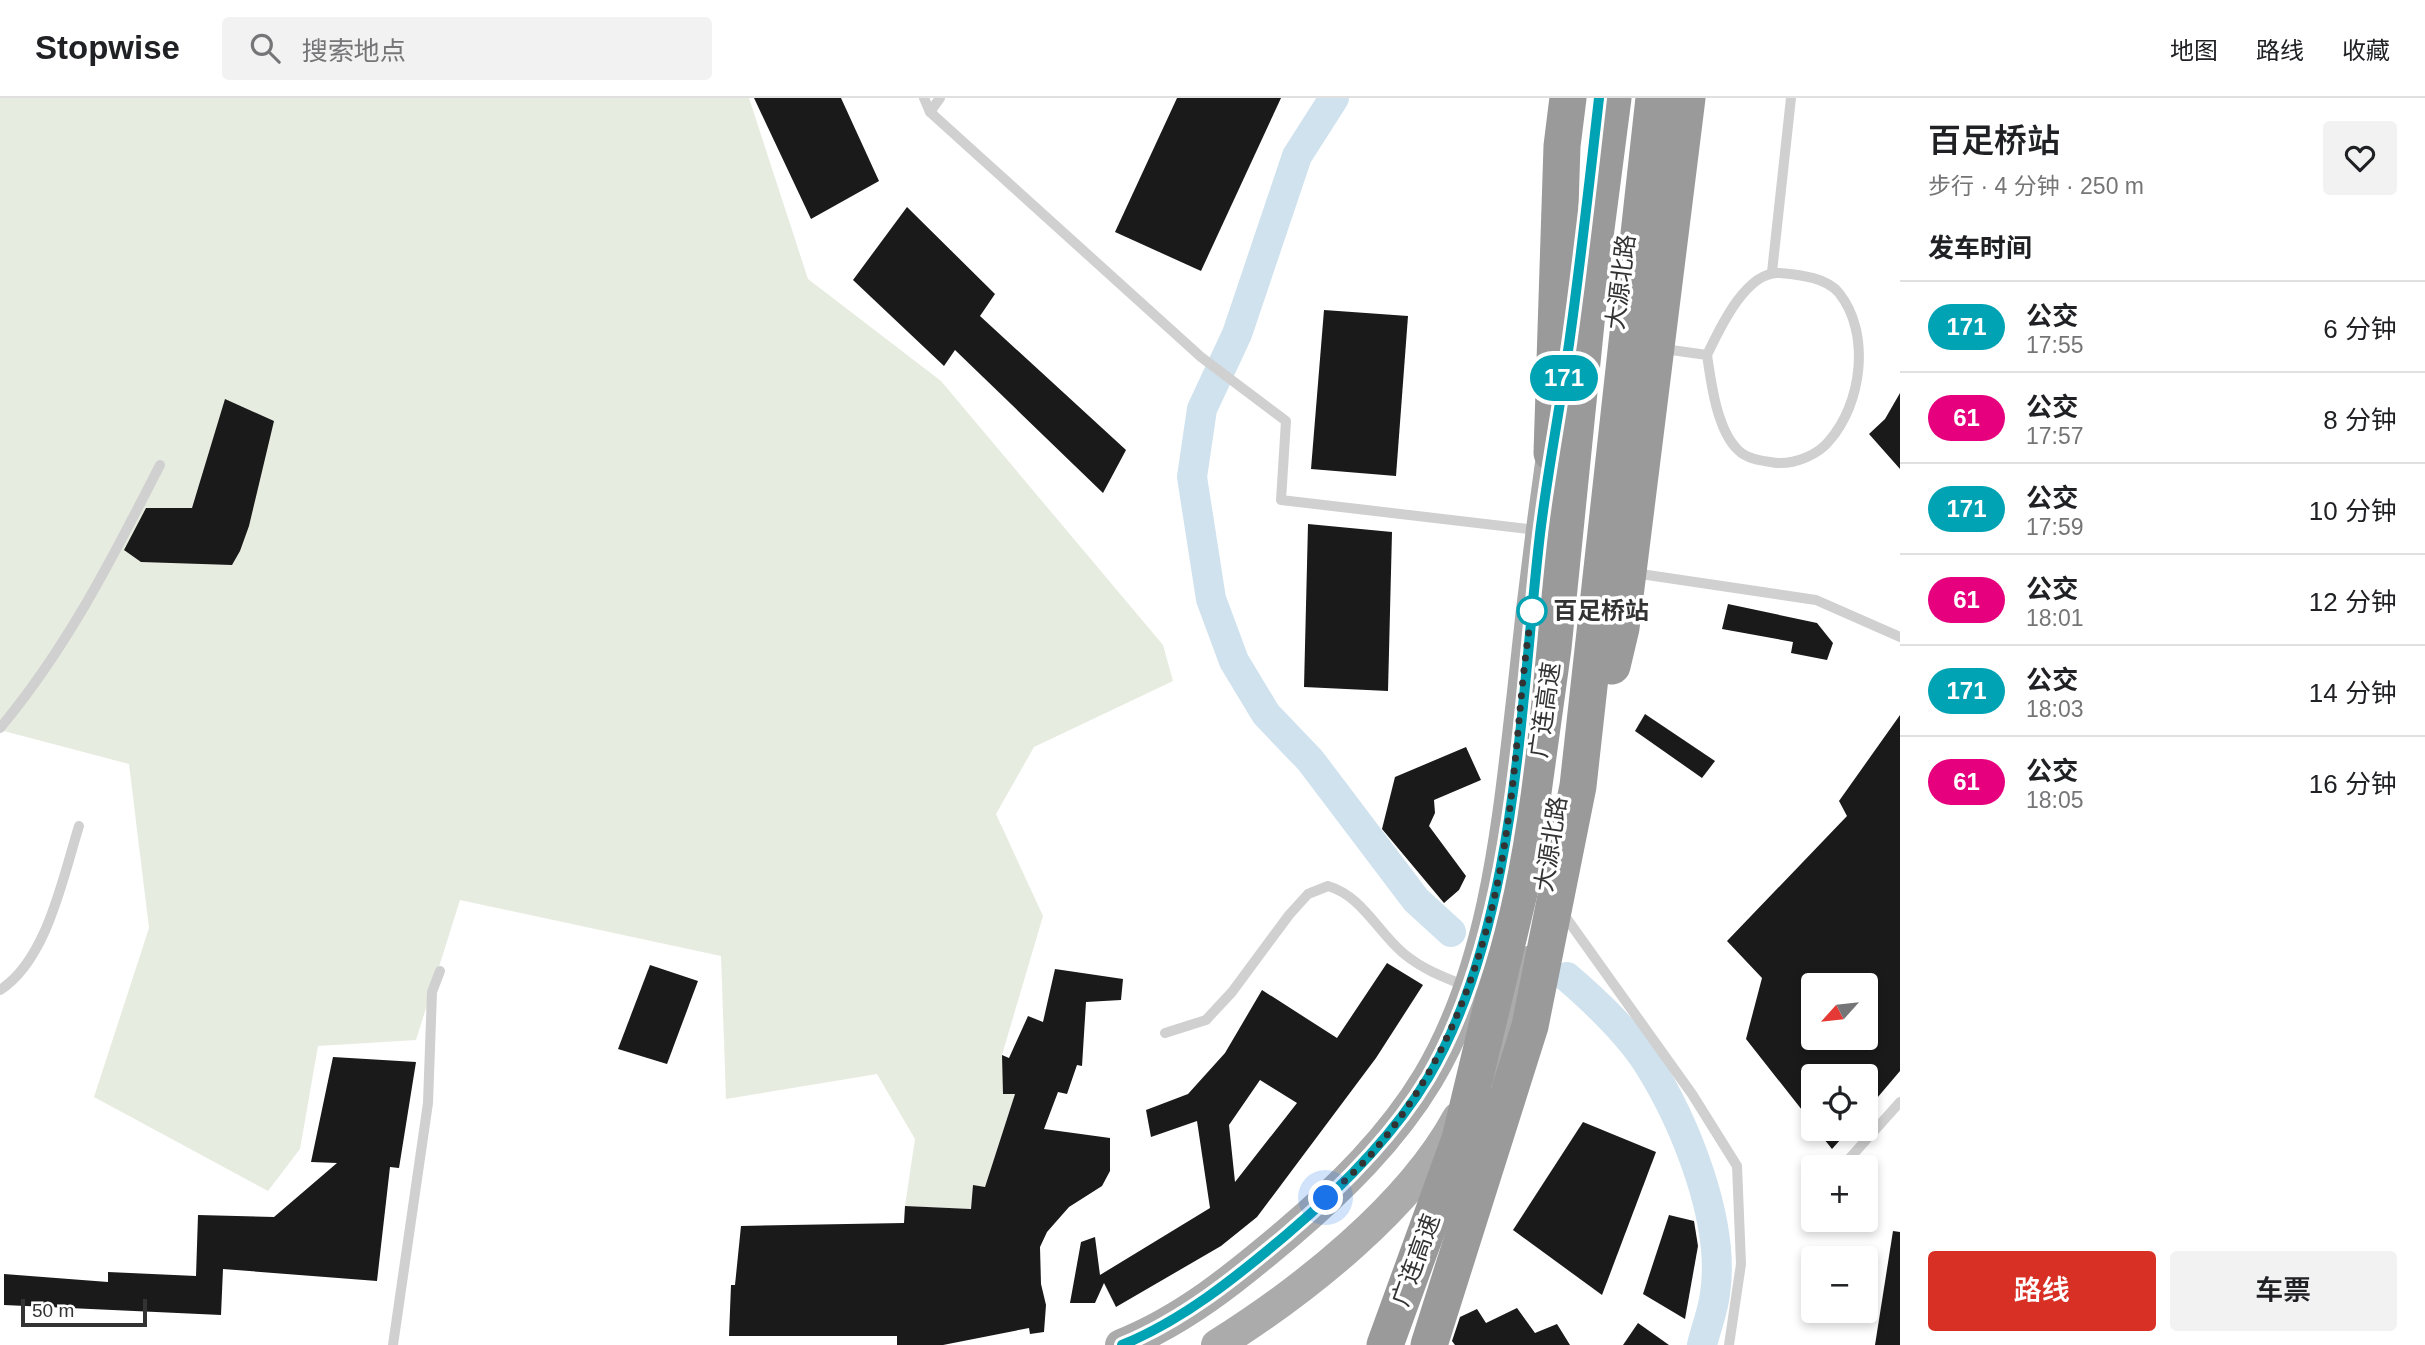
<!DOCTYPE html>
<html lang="zh">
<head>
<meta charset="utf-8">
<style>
  :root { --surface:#fff; --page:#f2f2f2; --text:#202124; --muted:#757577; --line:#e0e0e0; --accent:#d93025 }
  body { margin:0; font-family:Helvetica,"Noto Sans SC",sans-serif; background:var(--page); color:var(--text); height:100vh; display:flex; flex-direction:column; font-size:26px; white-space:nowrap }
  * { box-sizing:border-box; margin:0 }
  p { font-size:23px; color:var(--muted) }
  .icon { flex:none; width:38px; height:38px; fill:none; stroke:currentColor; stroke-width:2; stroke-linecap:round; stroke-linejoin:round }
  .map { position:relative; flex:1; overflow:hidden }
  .panel { display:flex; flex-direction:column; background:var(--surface); width:525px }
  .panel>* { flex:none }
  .badge { padding:0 14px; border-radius:23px; font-size:24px; line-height:46px }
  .needle { width:46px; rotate:243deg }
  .buttons { position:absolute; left:1801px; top:875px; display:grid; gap:14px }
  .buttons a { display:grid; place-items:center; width:77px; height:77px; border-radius:7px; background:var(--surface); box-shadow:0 4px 10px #0003; font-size:35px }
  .scale { position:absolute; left:21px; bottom:18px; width:126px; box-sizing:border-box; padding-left:7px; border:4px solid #333; border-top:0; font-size:19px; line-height:24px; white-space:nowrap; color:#333; -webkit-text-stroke:5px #fff; paint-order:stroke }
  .you { position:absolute; width:35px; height:35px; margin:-18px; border:5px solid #fff; border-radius:50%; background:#1a73e8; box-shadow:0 0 0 10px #1a73e833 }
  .map>.badge { position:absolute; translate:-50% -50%; box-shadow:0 0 0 4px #fff }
  h2 { padding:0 28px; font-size:26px; line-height:63px }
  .round { display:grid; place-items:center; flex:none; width:74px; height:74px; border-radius:7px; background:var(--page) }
  .headline { display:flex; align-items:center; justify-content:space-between; height:119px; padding:0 28px }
  h1 { font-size:33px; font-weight:600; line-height:52px }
  .action { display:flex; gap:14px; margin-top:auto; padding:14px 28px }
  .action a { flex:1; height:80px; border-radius:7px; background:var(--accent); color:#fff; font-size:28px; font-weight:600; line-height:80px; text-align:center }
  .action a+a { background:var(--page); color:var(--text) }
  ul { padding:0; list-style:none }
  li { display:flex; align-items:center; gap:21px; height:91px; padding:0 28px; border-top:2px solid var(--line) }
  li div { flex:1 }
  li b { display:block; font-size:26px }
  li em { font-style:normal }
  li .badge { min-width:77px; font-weight:700; text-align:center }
  header { display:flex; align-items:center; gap:42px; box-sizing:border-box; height:98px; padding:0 35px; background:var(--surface); border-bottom:2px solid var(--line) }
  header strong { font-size:33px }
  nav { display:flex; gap:38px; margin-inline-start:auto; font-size:24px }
  .search { width:490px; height:63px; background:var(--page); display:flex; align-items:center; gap:18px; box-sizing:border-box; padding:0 24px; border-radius:7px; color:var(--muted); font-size:26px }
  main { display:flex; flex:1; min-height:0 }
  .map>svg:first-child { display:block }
  .green { fill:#e6ecdf }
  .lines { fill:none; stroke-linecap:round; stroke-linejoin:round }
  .river { stroke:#cfe2ee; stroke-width:30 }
  .building { fill:#1a1a1a; fill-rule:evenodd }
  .lane { stroke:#d0d0d0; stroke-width:10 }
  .primary { stroke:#ababab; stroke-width:32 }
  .highway-bridge { stroke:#9a9a9a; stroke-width:37 }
  .line-casing { stroke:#fff; stroke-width:16 }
  .line { stroke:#00a3b4; stroke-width:10 }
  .walk { stroke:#333; stroke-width:7; stroke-dasharray:0 12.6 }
  .stop-dot { fill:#fff; stroke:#00a3b4; stroke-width:3.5 }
  .labels { text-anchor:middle; stroke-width:7; stroke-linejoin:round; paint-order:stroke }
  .street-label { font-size:24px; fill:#333; stroke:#fff }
  .stop-label { font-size:24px; font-weight:bold; fill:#333; stroke:#fff; text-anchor:start }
</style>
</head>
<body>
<header>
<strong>Stopwise</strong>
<div class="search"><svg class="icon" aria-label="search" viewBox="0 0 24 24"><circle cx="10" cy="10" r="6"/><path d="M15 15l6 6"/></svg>搜索地点</div>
<nav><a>地图</a><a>路线</a><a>收藏</a></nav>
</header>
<main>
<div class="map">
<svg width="1900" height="1247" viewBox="0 0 1900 1247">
  <rect width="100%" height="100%" fill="#fff"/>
  <polygon class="green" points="0,0 749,0 808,181 941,283 1163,547 1173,583 1034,649 996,716 1043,818 1002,957 1015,996 985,1089 973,1087 971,1111 905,1108 915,1041 877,976 726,1001 721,858 460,802 416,942 318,948 300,1051 268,1093 94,999 149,830 129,666 0,632"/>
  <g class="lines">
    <g class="river">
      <polyline points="1334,0 1297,58 1237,236 1202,311 1192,379 1211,501 1234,563 1266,616 1310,662 1416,802 1451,834"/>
      <path d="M1567,879C1596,904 1626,932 1647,964C1685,1024 1726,1124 1715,1196C1713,1213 1706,1230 1702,1247"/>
    </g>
  </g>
  <g class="building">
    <polygon points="754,0 841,0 879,83 811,121"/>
    <polygon points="1177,0 1281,0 1201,173 1115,134"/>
    <polygon points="907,109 995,196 980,218 1126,352 1103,395 955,252 944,268 853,182"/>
    <polygon points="1324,212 1408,218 1396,378 1311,371"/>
    <polygon points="1900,295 1900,371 1869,336 1885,321"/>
    <polygon points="225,301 274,323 249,428 240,453 232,467 141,464 124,452 146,410 192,410"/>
    <polygon points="1308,426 1392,434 1388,593 1304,589"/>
    <polygon points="1728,506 1817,525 1833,545 1827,562 1791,555 1793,544 1722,531"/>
    <polygon points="1645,616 1715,663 1702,680 1635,633"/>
    <path d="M1900,617V973L1866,1013V978H1813V1026L1746,941L1762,880L1727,843L1847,718L1839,703ZM1813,887H1866V940H1813Z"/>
    <polygon points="1466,649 1481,682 1434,702 1435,715 1429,728 1466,778 1459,792 1444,805 1382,731 1395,679"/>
    <path d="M1387,865L1423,887L1376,960L1257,1119L1221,1148L1116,1209L1104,1185L1095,1205H1070L1081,1144L1095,1139L1100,1177L1210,1110L1197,1023L1151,1039L1146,1012L1188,996L1225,955L1262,892L1337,940ZM1260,982L1297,1005L1235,1084L1229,1027Z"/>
    <polygon points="650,867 698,883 667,966 618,951"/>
    <polygon points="1055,871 1123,881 1121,902 1086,904 1082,968 1077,967 1067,996 1058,994 1044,1031 1110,1040 1110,1073 1102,1088 1069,1109 1047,1134 1040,1149 1041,1186 1046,1207 1044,1234 1030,1236 1029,1230 943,1247 897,1247 897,1238 729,1238 731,1187 735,1187 741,1128 904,1125 905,1108 971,1111 973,1087 985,1089 1015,996 1003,996 1002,957 1009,960 1028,918 1043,924"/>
    <polygon points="333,959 416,964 399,1070 390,1069 377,1183 223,1171 221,1217 4,1207 4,1176 108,1184 108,1174 196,1178 198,1117 274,1119 337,1065 311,1064"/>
    <polygon points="1583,1024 1656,1054 1602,1197 1513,1132"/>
    <polygon points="1816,1031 1850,1031 1832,1051"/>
    <polygon points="1669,1117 1694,1123 1698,1148 1685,1221 1643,1196"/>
    <polygon points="1893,1133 1900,1134 1900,1247 1875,1247"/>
    <polygon points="1517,1210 1535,1235 1557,1226 1570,1247 1455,1247 1452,1243 1460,1219 1477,1211 1486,1225"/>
    <polygon points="1638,1225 1669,1247 1623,1247"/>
  </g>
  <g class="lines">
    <g class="lane">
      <polyline points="924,0 930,14 1201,259 1286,323 1281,402 1537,432"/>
      <polyline points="930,14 940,0"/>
      <polyline points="1772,174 1791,0"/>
      <path d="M1664,251L1707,257C1711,285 1717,332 1738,352C1748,362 1764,363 1777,365C1795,366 1818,357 1829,343C1862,306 1871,235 1839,195C1826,179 1799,177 1780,175C1746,172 1719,232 1707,257"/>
      <polyline points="1634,475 1816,502 1900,539"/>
      <path d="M0,630C67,550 113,459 160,367"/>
      <polyline points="1562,814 1692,996 1737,1068 1741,1166 1729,1247"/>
      <path d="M0,892C47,862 63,779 79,728"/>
      <path d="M1165,935L1206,922L1232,894L1289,817L1308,796L1328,788C1362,798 1377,833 1403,855C1422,871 1443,879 1466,888"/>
      <polyline points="1849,1061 1900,1004"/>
      <polyline points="393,1247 428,1005 432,894 440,873"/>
    </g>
    <g class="primary">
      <polyline points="1485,972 1505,935 1528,864"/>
      <path d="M1121,1247C1184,1222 1236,1179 1287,1136C1340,1091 1392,1040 1428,980C1496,866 1508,723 1523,594C1532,506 1543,419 1556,331"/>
      <path d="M1217,1247C1303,1193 1409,1110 1458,1020"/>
    </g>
    <g class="highway-bridge">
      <polyline points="1552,355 1562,48 1568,0"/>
      <polyline points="1612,568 1621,530 1687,0"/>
      <polyline points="1385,1247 1460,1041 1519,795 1553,550 1594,146 1613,0"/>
      <polyline points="1429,1247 1530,928 1578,688 1654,0"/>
    </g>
  </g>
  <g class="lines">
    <defs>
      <path id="line" d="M1122,1247C1183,1222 1235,1180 1286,1137C1339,1092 1392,1040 1428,980C1517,829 1520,607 1540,436C1548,370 1561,305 1570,239C1581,160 1590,80 1599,0"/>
    </defs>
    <use href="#line" class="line-casing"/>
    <use href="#line" class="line"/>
    <path class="walk" d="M1326,1100C1344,1083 1364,1066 1379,1047C1453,958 1491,844 1507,730C1518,658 1520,585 1532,513"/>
  </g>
  <circle class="stop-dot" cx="1532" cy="513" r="14"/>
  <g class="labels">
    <g class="street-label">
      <text transform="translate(1621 184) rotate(-83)" y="8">大源北路</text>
      <text transform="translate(1545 612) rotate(-82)" y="8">广连高速</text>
      <text transform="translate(1551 746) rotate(-81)" y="8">大源北路</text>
      <text transform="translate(1416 1162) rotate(-70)" y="8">广连高速</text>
    </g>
    <g class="stop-label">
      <text x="1553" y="521">百足桥站</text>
    </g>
  </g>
</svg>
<div class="buttons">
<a><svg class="needle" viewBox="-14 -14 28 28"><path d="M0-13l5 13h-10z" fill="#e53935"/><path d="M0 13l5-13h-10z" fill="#757577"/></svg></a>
<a><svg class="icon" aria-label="locate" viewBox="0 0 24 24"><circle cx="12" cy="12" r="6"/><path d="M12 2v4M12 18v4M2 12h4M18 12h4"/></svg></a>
<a>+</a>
<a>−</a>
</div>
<div class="scale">50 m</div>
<div class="you" style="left:1326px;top:1100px"></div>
<b class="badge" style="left:1564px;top:280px;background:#00a3b4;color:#fff">171</b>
</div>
<section class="panel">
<div class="headline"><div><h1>百足桥站</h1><p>步行 · 4 分钟 · 250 m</p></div><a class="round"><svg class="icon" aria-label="heart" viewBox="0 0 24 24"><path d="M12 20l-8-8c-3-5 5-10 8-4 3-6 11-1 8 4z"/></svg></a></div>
<h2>发车时间</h2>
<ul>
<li><span class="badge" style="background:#00a3b4;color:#fff">171</span><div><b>公交</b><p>17:55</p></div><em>6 分钟</em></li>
<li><span class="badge" style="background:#e6007e;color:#fff">61</span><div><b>公交</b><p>17:57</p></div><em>8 分钟</em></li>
<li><span class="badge" style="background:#00a3b4;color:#fff">171</span><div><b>公交</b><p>17:59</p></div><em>10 分钟</em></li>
<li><span class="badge" style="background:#e6007e;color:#fff">61</span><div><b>公交</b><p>18:01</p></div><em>12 分钟</em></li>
<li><span class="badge" style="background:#00a3b4;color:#fff">171</span><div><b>公交</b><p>18:03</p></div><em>14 分钟</em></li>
<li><span class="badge" style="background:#e6007e;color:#fff">61</span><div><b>公交</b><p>18:05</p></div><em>16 分钟</em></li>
</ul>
<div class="action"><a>路线</a><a>车票</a></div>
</section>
</main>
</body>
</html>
